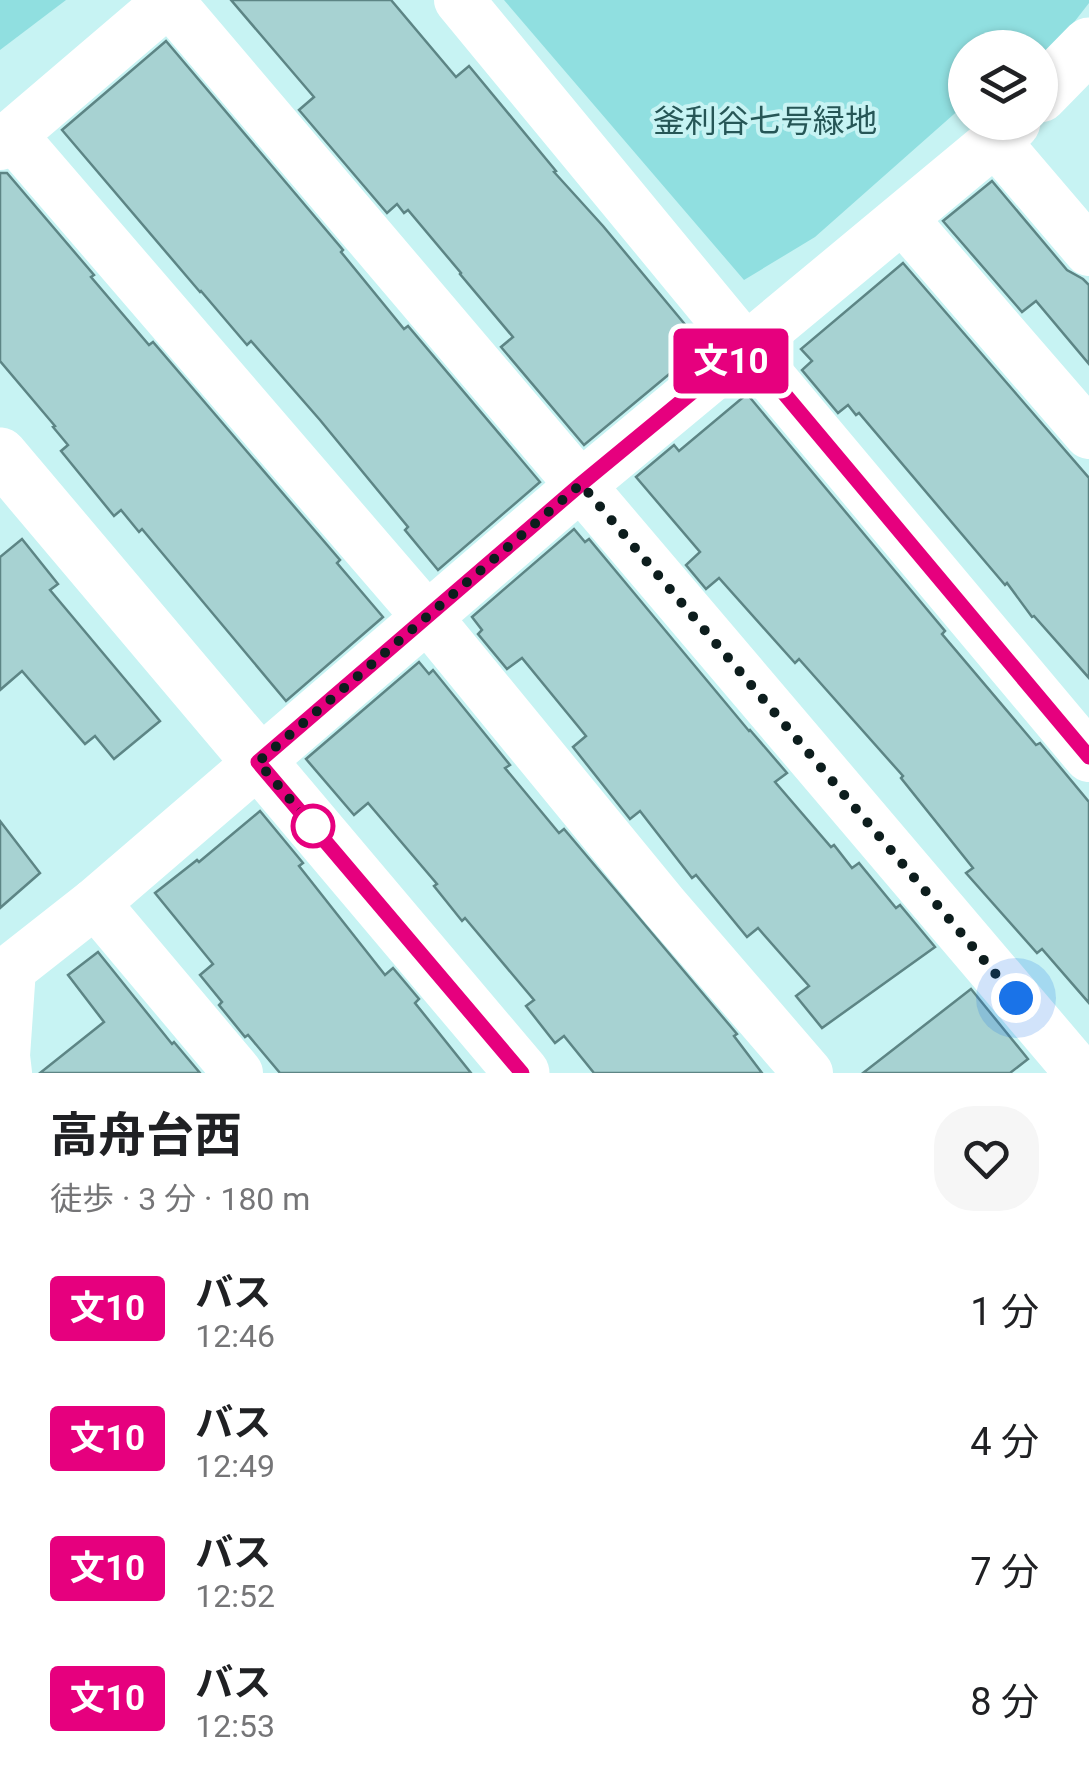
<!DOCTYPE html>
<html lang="ja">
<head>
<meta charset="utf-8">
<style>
  :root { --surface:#fff; --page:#f6f6f6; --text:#202124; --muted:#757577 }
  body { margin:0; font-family:Roboto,"Noto Sans JP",sans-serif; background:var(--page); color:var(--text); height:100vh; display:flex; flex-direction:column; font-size:38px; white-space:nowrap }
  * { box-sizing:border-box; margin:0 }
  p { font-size:32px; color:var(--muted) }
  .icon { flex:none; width:55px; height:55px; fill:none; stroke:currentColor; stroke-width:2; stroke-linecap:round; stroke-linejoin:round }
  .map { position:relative; height:1073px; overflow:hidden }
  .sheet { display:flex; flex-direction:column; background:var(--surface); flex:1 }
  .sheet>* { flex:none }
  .badge { padding:0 20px; border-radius:8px; font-size:35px; line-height:65px }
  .buttons { position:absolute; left:948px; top:30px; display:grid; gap:20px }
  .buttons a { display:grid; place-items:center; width:110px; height:110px; border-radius:50%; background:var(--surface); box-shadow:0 2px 8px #0004; font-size:50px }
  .you { position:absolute; width:50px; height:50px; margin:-25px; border:8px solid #fff; border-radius:50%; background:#1a73e8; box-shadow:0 0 0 15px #1a73e833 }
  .map>.badge { position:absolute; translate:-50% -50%; box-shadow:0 0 0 5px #fff }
  .round { display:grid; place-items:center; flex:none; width:105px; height:105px; border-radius:40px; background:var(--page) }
  .summary { display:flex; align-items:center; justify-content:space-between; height:170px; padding:0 50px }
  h1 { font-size:48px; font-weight:700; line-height:75px }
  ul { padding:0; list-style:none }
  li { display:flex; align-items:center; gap:30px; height:130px; padding:0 50px }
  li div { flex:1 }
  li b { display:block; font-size:38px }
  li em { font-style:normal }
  li .badge { min-width:110px; font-weight:700; text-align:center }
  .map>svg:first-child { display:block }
  .green { fill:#90dfe0 }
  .building { fill:#a7d2d2; stroke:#5d8585; stroke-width:2.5 }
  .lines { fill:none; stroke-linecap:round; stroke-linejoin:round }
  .minor { stroke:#fff; stroke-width:50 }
  .tertiary { stroke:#fff; stroke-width:55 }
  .line-casing { stroke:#fff; stroke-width:22 }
  .line { stroke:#e6007e; stroke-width:15 }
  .walk { stroke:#0d1d1d; stroke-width:10; stroke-dasharray:0 18 }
  .stop-dot { fill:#fff; stroke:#e6007e; stroke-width:5 }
  .labels { text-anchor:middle; stroke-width:8; stroke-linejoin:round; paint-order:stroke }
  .park-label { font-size:32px; fill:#265656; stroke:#c7f3f3 }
</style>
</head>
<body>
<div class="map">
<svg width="1089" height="1073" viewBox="0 0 1089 1073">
  <rect width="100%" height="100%" fill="#c7f3f3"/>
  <g class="green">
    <polygon points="0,0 66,0 0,50"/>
    <polygon points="504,0 1089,0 1089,3 1040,66 1040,48 965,48 965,115 962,107 815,237 744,280"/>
  </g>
  <g class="building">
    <polygon points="231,0 391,0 456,77 469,66 556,171 554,172 603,226 703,346 584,445 501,347 513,337 460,274 461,273 408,210 404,213 397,204 387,213 299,110 314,97"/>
    <polygon points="166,41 343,250 341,252 404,329 408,326 540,482 438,570 405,530 408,527 320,420 251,341 247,345 201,291 200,292 62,130"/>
    <polygon points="0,173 7,173 94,275 91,277 149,345 153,342 340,560 337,563 383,617 286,701 142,529 139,532 121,510 114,516 61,451 68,445 53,427 55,426 0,361"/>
    <polygon points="992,181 1067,270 1083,279 1089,285 1089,364 1036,301 1022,312 943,221"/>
    <polygon points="903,263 1089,478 1089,678 1034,616 1032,617 1007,583 1005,585 859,413 856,415 848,405 838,413 802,370 812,361 801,349"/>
    <polygon points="747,394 945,631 942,634 1036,745 1040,743 1089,802 1089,1003 1042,949 1037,953 966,873 973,868 901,778 903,776 799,659 795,663 719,578 706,589 686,565 700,552 636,477 674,445 679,451"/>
    <polygon points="574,529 585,542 589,539 749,731 750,730 787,773 775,782 831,847 834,845 852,868 859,863 896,908 900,905 935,947 822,1028 796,996 809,986 758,928 747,937 696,875 692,878 640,811 630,819 573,747 586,736 577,725 522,658 507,669 478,634 482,630 472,617"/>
    <polygon points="22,539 58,584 50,590 160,721 114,759 95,736 85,744 22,671 0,690 0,557"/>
    <polygon points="419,662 429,674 433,670 510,765 505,768 559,833 564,829 737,1034 734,1036 762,1073 594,1073 564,1036 555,1043 526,1006 534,1000 465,918 462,921 434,886 437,884 368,803 354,815 306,759"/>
    <polygon points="260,811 303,863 299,866 385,975 393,968 419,999 415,1003 471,1073 280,1073 248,1035 245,1037 219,1005 222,1002 200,975 213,964 155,893 197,860 199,862"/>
    <polygon points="0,821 40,873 0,908"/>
    <polygon points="98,952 172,1044 174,1042 200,1073 40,1073 104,1022 68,975"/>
    <polygon points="971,989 1028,1059 1010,1073 863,1073"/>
  </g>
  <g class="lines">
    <g class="minor">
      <polyline points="459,0 746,348 1089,757"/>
      <polyline points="169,1 1080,1073"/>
      <polyline points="12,135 427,617 664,906 808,1073"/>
      <polyline points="0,145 170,0"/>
      <polyline points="903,219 1089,434"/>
      <polyline points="95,903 238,1073"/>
      <polyline points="7,1073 5,1056 11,969 95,903 581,485 995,141 1089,251"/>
    </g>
    <g class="tertiary">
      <polyline points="1040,95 1089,45"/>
      <polyline points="995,141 1013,122"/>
      <polyline points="0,455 522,1073"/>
    </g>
  </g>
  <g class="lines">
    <defs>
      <polyline id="line" points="522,1073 258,762 581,484 746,348 1089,757"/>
    </defs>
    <use href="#line" class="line-casing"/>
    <use href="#line" class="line"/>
    <polyline class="walk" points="313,826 258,762 581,484 1016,998"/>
  </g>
  <circle class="stop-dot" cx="313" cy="826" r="20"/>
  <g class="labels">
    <g class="park-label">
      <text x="765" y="132">釜利谷七号緑地</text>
    </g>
  </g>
</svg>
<div class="buttons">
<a><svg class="icon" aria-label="layers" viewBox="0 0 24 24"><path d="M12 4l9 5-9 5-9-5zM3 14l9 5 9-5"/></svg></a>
</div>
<div class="you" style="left:1016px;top:998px"></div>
<b class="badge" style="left:731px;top:361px;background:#e6007e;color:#fff">文10</b>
</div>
<section class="sheet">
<div class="summary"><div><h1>高舟台西</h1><p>徒歩 · 3 分 · 180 m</p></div><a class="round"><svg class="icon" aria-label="heart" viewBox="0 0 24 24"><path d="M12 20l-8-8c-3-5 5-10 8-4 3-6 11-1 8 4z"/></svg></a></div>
<ul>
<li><span class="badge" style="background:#e6007e;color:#fff">文10</span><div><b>バス</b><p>12:46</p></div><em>1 分</em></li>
<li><span class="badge" style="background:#e6007e;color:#fff">文10</span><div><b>バス</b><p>12:49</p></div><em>4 分</em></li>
<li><span class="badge" style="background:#e6007e;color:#fff">文10</span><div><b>バス</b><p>12:52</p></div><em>7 分</em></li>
<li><span class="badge" style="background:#e6007e;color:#fff">文10</span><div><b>バス</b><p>12:53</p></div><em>8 分</em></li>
</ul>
</section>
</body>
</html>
